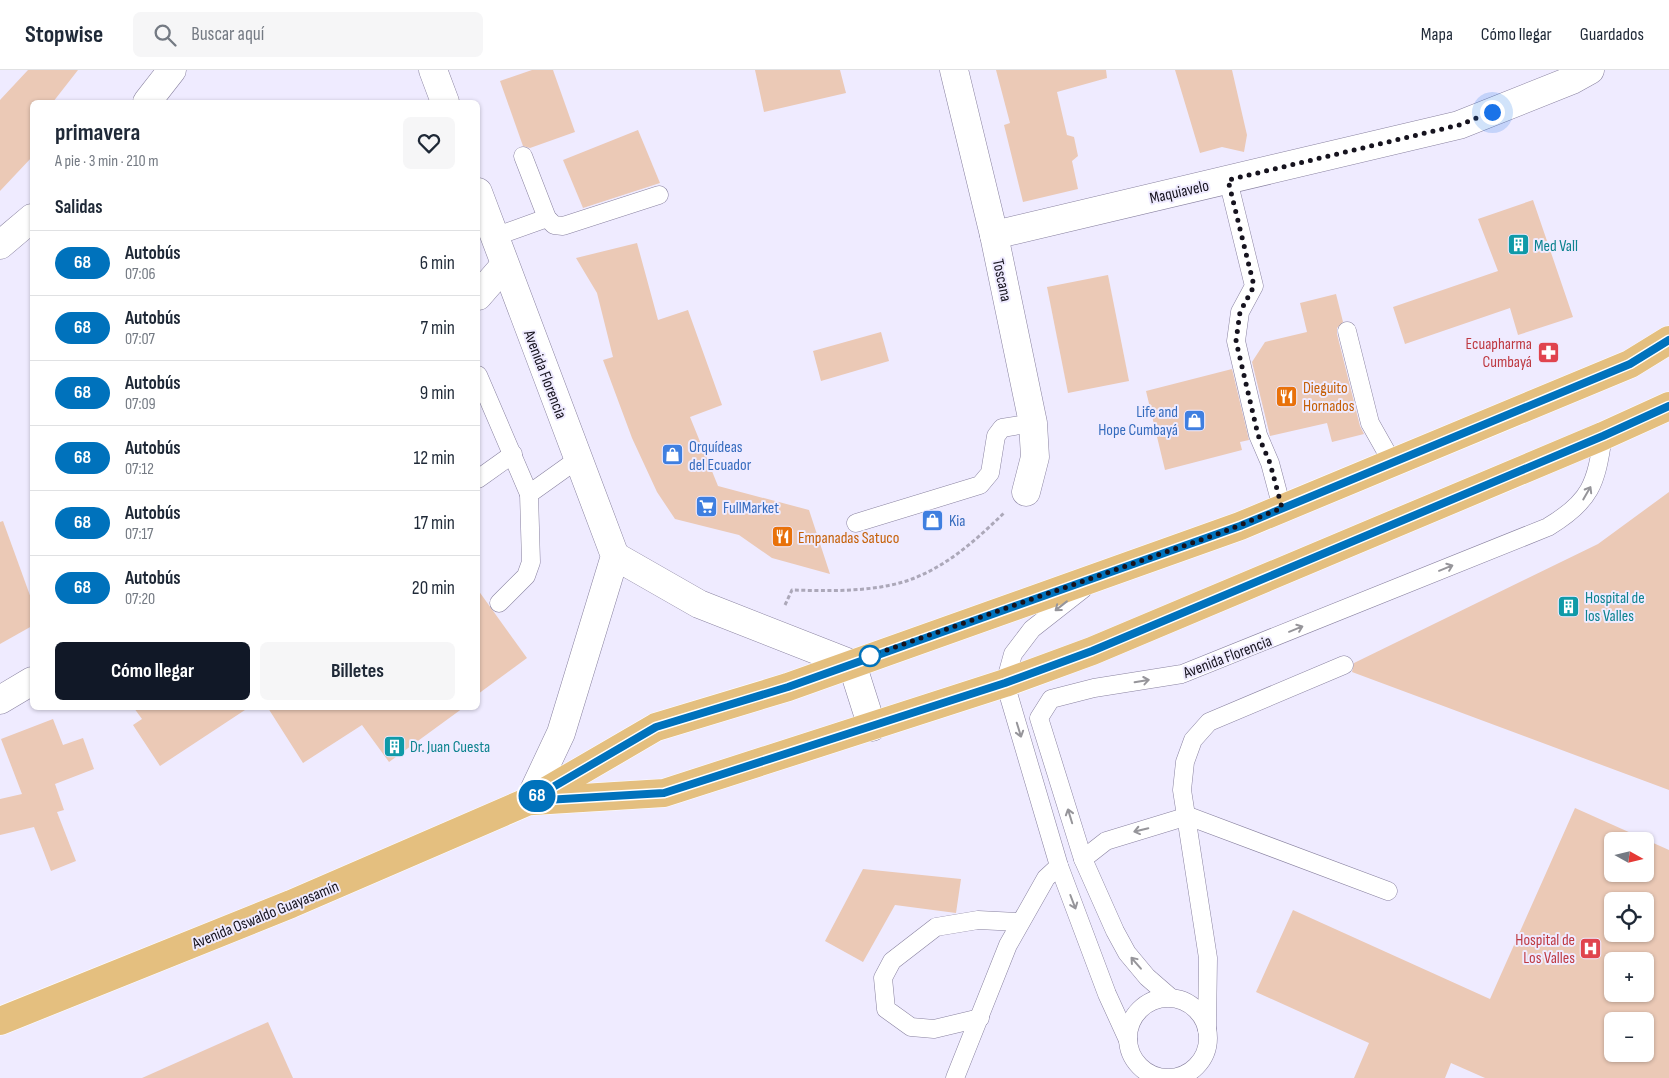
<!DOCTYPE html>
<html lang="es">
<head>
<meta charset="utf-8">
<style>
  :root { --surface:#fff; --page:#f6f6f7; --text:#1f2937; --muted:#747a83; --line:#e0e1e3; --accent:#111827 }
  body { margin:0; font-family:"Sofia Sans Condensed",sans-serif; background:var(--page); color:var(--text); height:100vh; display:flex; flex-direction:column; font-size:19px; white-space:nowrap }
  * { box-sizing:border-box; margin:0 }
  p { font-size:16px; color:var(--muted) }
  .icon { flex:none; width:28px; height:28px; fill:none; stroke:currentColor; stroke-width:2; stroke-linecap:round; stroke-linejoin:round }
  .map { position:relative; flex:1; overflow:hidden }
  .side { position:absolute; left:30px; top:30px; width:450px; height:610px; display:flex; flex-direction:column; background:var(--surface); border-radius:8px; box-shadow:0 1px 4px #0004 }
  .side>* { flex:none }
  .badge { padding:0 10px; border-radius:16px; font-size:18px; line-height:32px }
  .needle { width:32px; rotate:98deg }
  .tools { position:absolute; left:1604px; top:762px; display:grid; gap:10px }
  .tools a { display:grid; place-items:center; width:50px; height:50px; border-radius:8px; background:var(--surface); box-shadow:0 1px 4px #0004; font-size:25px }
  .you { position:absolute; width:25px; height:25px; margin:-12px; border:4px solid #fff; border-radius:50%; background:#1a73e8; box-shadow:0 0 0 8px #1a73e833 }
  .map>.badge { position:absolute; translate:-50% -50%; box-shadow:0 0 0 2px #fff }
  h2 { padding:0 25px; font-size:19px; line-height:45px }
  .round { display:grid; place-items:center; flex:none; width:52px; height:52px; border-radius:8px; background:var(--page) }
  .overview { display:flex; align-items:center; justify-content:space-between; height:85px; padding:0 25px }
  h1 { font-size:24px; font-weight:700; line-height:38px }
  .primary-button { display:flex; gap:10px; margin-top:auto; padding:10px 25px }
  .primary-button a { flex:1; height:58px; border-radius:8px; background:var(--accent); color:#fff; font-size:20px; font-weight:700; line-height:58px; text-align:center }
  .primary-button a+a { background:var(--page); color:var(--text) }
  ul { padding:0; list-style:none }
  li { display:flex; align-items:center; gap:15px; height:65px; padding:0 25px; border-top:1px solid var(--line) }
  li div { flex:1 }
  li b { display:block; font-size:19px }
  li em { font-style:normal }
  li .badge { min-width:55px; font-weight:700; text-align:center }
  header { display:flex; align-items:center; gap:30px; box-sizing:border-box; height:70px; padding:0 25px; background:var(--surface); border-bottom:1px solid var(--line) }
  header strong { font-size:24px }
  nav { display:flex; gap:28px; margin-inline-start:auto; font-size:18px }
  .search { width:350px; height:45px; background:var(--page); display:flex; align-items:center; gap:12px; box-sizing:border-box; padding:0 18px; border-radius:8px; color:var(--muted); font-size:19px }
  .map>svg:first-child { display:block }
  .building { fill:#ebc9b6; fill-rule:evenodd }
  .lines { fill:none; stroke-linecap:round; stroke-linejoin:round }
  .lane-casing { stroke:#8982a0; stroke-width:19 }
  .street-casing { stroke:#8982a0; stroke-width:29 }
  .primary-casing { stroke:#fff; stroke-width:29 }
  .path { stroke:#aca8b9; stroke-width:3; stroke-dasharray:4 2.5; stroke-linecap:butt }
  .lane { stroke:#fff; stroke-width:18 }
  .street { stroke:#fff; stroke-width:28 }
  .primary { stroke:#e4bf7f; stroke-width:28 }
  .oneway { stroke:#96959a }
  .line-casing { stroke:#fff; stroke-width:11 }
  .line { stroke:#0072bc; stroke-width:8 }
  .walk { stroke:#16131e; stroke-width:5; stroke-dasharray:0 9 }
  .stop-dot { fill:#fff; stroke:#0072bc; stroke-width:2.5 }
  .labels { text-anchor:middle; stroke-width:4; stroke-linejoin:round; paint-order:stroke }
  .street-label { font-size:16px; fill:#16131e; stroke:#efebff }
  .culture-label { font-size:16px; fill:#0d838f; stroke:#efebff; text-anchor:start }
  .health-label { font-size:16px; fill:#be3a42; stroke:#efebff; text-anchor:end }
  .food-label { font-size:16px; fill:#c56008; stroke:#efebff; text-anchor:start }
  .shop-label { font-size:16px; fill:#366cbe; stroke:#efebff; text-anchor:start }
</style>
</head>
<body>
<header>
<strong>Stopwise</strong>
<div class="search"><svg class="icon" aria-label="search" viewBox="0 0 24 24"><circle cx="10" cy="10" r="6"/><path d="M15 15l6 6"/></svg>Buscar aquí</div>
<nav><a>Mapa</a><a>Cómo llegar</a><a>Guardados</a></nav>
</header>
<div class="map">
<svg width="1669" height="1008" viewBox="0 0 1669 1008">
  <rect width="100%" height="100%" fill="#efebff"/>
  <g class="building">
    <polygon points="28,0 78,0 53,32 32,32 32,87 0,121 0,30"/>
    <polygon points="532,0 553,0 575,62 530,78 523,76 500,11"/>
    <polygon points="755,0 840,0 846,23 764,42"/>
    <polygon points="996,0 1106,0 1107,8 1057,22 1067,65 1074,67 1078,86 1072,91 1078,119 1023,132 1004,55 1010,53"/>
    <polygon points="1175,0 1232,0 1247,65 1244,82 1222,77 1200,83"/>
    <polygon points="638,60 660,113 583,138 563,90"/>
    <polygon points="1533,130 1573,247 1518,265 1510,238 1405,274 1393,237 1498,201 1478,149"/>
    <polygon points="637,173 658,250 688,240 722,335 690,347 718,416 809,440 830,504 772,488 739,465 675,449 657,422 632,368 603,290 613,287 597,223 576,188"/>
    <polygon points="1108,205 1129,311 1068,323 1047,217"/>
    <polygon points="1336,224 1343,252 1337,258 1337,264 1360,356 1364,364 1332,372 1327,353 1270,366 1252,292 1265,272 1307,262 1300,233"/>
    <polygon points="881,262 889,291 821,311 813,281"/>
    <polygon points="1232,299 1249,370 1240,372 1242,380 1165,400 1146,321"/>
    <polygon points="1669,422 1669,720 1352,602 1354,593 1598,474"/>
    <polygon points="3,451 32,531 32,556 0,574 0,452"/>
    <polygon points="478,520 527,588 478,624"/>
    <polygon points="134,638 248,638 160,696 133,655 142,649"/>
    <polygon points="268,638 463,638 389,692 362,655 303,693"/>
    <polygon points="53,649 63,675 83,668 94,699 55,714 64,740 57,742 76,791 51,801 34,757 0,765 0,729 22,724 1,669"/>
    <path d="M1575,738L1669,780V1008H1485L1451,993L1445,1008H1354L1369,973L1256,922L1293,840L1490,929ZM1612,771H1645V804H1612ZM1612,831H1645V864H1612ZM1612,891H1645V924H1612ZM1612,951H1645V984H1612Z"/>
    <polygon points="863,799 961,809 956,843 895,835 863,892 825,871"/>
    <polygon points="268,952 293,1008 142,1008"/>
  </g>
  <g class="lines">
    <defs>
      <g id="lane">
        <polyline points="523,86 547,148"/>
        <polyline points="1228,110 1254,216 1240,242 1236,271 1258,365 1270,393 1282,438"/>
        <polyline points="494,167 547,148 554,155 563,156 659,125"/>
        <polyline points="1347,261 1370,353 1392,392"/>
        <polyline points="478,305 529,424 578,389"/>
        <polyline points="478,409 513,384"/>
        <polyline points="856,453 980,415 990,403 996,366 1002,358 1033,353"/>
        <polyline points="1083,519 1032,559 1013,584 1005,613 1059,796 1107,924 1128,970"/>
        <polyline points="499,533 526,506 531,492 529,424"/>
        <polyline points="1083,789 1106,771 1188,746 1388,821"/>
        <path d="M1170,927L1147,907L1127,883L1115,861L1083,789L1039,648L1051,629L1094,618L1182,604L1548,457C1591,431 1596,414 1603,366"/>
        <circle cx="1168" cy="968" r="40"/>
        <polyline points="980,948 934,959 911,957 886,939 883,908 892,891 936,857 978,850 1020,852"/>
        <polyline points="1207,960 1208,888 1182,720 1185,692 1193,670 1209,652 1344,595"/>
        <polyline points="955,1008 1008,875 1046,808 1059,796"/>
      </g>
      <g id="street">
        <polyline points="433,0 445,32"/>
        <polyline points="954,0 994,165 1033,353 1035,387 1026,422"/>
        <polyline points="147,32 172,0"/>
        <polyline points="478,122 615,486 561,663 529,731"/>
        <polyline points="994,165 1459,55 1572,10 1590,0"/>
        <polyline points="0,175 32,148"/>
        <polyline points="478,226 504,196"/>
        <polyline points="615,486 699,534 852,594 872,657"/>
        <polyline points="0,630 32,611"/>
      </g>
      <g id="primary">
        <polyline points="533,731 664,723 1005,613 1092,581 1603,366 1669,336"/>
        <polyline points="0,951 291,834 529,731 656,657 788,617 1240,456 1630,294 1669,270"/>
      </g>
    </defs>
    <use href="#lane" class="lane-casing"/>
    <use href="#street" class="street-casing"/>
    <use href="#primary" class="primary-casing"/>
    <path class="path" d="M785,535L792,520C828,521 869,522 903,512C943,500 975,471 1004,443"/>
    <use href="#lane" class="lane"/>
    <use href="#street" class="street"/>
    <use href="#primary" class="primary"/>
  </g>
  <defs><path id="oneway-shaft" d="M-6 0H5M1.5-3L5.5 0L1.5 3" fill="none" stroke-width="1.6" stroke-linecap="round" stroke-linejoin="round" transform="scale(1.25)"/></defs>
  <g class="oneway">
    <use href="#oneway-shaft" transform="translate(1587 423) rotate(-60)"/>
    <use href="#oneway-shaft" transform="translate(1446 498) rotate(-22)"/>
    <use href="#oneway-shaft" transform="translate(1061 536) rotate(142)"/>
    <use href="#oneway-shaft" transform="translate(1296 559) rotate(-22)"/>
    <use href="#oneway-shaft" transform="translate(1142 611) rotate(-9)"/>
    <use href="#oneway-shaft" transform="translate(1019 660) rotate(73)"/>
    <use href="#oneway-shaft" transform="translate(1070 746) rotate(-107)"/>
    <use href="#oneway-shaft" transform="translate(1141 760) rotate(167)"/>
    <use href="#oneway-shaft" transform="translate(1073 832) rotate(69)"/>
    <use href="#oneway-shaft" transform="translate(1136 893) rotate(-131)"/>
  </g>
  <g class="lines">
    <defs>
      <polyline id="line" points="1669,270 1630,294 1240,456 788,617 656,657 529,731 664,723 1005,613 1092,581 1603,366 1669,336"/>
    </defs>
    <use href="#line" class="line-casing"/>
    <use href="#line" class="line"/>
    <polyline class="walk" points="870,586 1223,462 1282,438 1270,393 1258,365 1236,271 1240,242 1254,216 1228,110 1459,55 1492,42"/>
  </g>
  <defs>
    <symbol id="building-square" viewBox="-11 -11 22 22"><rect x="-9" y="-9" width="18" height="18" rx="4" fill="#0f9aa8" stroke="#efebff"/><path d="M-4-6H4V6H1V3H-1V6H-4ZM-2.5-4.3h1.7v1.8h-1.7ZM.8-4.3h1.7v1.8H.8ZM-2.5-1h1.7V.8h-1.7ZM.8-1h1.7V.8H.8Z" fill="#fff"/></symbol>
    <symbol id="pharmacy-square" viewBox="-11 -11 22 22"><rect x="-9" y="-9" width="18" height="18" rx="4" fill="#e0444e" stroke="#efebff"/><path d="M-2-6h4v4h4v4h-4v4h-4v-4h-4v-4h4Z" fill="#fff"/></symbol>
    <symbol id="restaurant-square" viewBox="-11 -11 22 22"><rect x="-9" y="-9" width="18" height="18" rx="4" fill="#e8710a" stroke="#efebff"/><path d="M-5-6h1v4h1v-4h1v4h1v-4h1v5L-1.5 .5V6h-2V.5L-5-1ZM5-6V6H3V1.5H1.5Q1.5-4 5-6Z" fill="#fff"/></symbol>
    <symbol id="shop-square" viewBox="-11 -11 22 22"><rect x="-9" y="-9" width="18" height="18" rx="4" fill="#3f7fe0" stroke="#efebff"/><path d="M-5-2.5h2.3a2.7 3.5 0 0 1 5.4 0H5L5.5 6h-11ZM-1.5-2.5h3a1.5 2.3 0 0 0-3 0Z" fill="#fff"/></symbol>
    <symbol id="supermarket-square" viewBox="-11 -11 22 22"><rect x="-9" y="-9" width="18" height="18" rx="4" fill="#3f7fe0" stroke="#efebff"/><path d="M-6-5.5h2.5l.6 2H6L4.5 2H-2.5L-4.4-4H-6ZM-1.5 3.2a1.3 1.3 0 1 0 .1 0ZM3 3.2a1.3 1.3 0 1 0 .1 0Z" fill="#fff"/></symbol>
    <symbol id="hospital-square" viewBox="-11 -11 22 22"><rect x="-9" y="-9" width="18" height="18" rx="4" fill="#e0444e" stroke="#efebff"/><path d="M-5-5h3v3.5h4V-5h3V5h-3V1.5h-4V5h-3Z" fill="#fff"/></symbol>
  </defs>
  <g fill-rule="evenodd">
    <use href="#building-square" x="1506" y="162" width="25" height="25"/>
    <use href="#pharmacy-square" x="1536" y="270" width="25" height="25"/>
    <use href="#restaurant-square" x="1274" y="314" width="25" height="25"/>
    <use href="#shop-square" x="1182" y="338" width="25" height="25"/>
    <use href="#shop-square" x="660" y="372" width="25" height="25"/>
    <use href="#supermarket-square" x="694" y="424" width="25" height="25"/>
    <use href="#shop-square" x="920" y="438" width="25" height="25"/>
    <use href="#restaurant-square" x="770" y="454" width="25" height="25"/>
    <use href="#building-square" x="1556" y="524" width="25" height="25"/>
    <use href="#building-square" x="382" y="664" width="25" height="25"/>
    <use href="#hospital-square" x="1578" y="866" width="25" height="25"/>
  </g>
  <circle class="stop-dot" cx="870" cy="586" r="10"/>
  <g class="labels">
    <g class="street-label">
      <text transform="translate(1179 121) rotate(-13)" y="6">Maquiavelo</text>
      <text transform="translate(1003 210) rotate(78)" y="6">Toscana</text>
      <text transform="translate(546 304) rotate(69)" y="6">Avenida Florencia</text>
      <text transform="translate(1227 586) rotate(-21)" y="6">Avenida Florencia</text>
      <text transform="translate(265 844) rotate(-22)" y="6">Avenida Oswaldo Guayasamín</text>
    </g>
    <g class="culture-label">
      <text x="1534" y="181">Med Vall</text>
      <text x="1585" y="533">Hospital de<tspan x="1585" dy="18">los Valles</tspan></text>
      <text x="410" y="682">Dr. Juan Cuesta</text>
    </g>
    <g class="health-label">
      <text x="1532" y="279">Ecuapharma<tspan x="1532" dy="18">Cumbayá</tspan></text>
      <text x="1575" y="875">Hospital de<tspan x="1575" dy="18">Los Valles</tspan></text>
    </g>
    <g class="food-label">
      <text x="1303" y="323">Dieguito<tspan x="1303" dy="18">Hornados</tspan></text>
      <text x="798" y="473">Empanadas Satuco</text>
    </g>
    <g class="shop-label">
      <text x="1178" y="347" text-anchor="end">Life and<tspan x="1178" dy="18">Hope Cumbayá</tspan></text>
      <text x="689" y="382">Orquídeas<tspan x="689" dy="18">del Ecuador</tspan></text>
      <text x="723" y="443">FullMarket</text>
      <text x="949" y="456">Kia</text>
    </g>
  </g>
</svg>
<div class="tools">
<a><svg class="needle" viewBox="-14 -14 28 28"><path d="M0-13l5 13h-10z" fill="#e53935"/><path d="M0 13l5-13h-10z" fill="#747a83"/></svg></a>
<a><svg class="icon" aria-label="locate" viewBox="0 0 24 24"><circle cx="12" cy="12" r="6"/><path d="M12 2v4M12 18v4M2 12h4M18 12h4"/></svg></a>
<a>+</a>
<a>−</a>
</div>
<div class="you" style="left:1492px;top:42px"></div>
<b class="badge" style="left:537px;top:726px;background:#0072bc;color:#fff">68</b>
<section class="side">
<div class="overview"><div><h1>primavera</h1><p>A pie · 3 min · 210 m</p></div><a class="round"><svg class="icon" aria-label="heart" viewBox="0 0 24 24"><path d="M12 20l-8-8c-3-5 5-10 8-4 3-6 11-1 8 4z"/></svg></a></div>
<h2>Salidas</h2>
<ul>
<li><span class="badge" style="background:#0072bc;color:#fff">68</span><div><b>Autobús</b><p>07:06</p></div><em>6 min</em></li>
<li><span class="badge" style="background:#0072bc;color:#fff">68</span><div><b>Autobús</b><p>07:07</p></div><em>7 min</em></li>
<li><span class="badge" style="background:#0072bc;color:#fff">68</span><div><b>Autobús</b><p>07:09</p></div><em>9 min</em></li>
<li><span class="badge" style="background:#0072bc;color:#fff">68</span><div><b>Autobús</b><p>07:12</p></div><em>12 min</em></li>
<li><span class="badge" style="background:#0072bc;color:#fff">68</span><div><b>Autobús</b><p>07:17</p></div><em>17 min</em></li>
<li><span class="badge" style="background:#0072bc;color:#fff">68</span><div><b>Autobús</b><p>07:20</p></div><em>20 min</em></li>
</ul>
<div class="primary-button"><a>Cómo llegar</a><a>Billetes</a></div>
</section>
</div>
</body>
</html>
